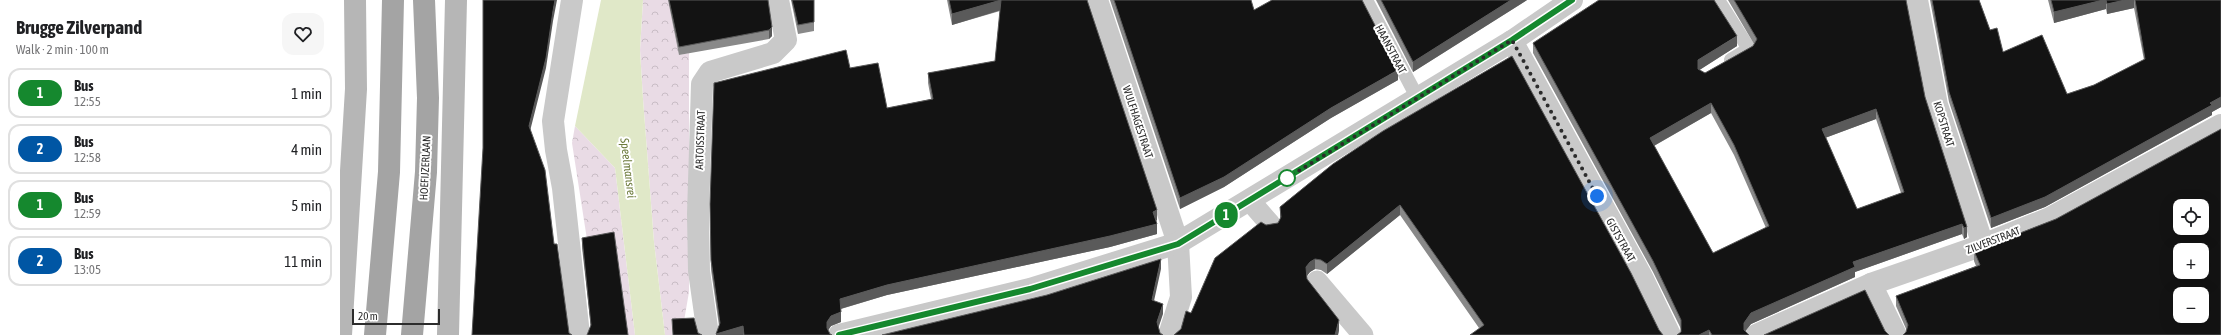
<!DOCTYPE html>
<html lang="en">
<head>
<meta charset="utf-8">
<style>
  :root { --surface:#fff; --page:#f6f6f6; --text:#202124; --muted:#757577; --line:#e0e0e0 }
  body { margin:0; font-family:"Asap Condensed",sans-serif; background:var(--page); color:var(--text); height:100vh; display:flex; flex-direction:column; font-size:15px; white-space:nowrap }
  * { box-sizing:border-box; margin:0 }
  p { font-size:13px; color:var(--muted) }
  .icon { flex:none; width:22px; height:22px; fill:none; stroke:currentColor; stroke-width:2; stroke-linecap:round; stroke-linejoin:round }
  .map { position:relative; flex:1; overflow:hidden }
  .panel { display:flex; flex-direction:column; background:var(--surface); width:340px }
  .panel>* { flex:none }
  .badge { padding:0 8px; border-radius:13px; font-size:14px; line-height:26px }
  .buttons { position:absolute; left:1833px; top:199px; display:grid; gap:8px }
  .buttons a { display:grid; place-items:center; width:36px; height:36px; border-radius:8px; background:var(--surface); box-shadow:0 4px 16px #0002; font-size:20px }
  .scale { position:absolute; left:12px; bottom:10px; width:88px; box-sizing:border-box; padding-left:4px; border:2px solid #2c2c2c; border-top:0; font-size:11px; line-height:14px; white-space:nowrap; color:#2c2c2c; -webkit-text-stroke:3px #fff; paint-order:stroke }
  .you { position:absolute; width:20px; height:20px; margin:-10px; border:3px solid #fff; border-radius:50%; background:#1a73e8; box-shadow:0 0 0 6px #1a73e833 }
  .map>.badge { position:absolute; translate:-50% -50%; box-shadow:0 0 0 2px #fff }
  .round { display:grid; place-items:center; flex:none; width:42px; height:42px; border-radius:12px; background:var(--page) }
  .head { display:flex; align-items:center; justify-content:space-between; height:68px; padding:0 16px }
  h1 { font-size:19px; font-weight:700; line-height:30px }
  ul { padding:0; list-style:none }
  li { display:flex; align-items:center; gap:12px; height:50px; margin:0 8px 6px; padding:0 8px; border:2px solid var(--line); border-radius:12px }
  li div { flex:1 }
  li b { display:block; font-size:15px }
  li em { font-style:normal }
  li .badge { min-width:44px; font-weight:700; text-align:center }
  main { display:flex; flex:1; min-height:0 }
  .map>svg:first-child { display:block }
  .forest { fill:url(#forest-crowns) }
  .water { fill:#e0e8c8 }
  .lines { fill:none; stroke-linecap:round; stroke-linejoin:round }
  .service { stroke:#c9c9c9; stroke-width:14 }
  .pedestrian { stroke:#c9c9c9; stroke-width:21 }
  .minor { stroke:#c9c9c9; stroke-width:22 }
  .secondary { stroke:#b6b6b6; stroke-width:22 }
  .primary { stroke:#a4a4a4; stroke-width:22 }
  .wall { fill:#898989; fill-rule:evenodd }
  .shaded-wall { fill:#5a5a5a }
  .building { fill:#131313; stroke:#5a5a5a; fill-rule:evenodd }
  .line-casing { stroke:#fff; stroke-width:9 }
  .line { stroke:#15882e; stroke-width:6 }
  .walk { stroke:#2c2c2c; stroke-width:4; stroke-dasharray:0 7.2 }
  .stop-dot { fill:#fff; stroke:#15882e; stroke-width:2 }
  .labels { text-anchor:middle; stroke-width:4; stroke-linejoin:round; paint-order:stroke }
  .street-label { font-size:11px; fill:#2c2c2c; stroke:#fff }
  .water-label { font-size:12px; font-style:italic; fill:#6d7b3d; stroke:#fff }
</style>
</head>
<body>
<main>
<section class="panel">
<div class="head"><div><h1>Brugge Zilverpand</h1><p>Walk · 2 min · 100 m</p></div><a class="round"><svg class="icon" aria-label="heart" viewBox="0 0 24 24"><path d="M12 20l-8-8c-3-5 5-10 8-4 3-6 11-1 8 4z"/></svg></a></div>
<ul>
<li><span class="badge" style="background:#15882e;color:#fff">1</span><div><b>Bus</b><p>12:55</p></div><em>1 min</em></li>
<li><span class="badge" style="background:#0056a4;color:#fff">2</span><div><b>Bus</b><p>12:58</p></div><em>4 min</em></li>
<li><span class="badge" style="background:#15882e;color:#fff">1</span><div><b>Bus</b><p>12:59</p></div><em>5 min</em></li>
<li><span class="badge" style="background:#0056a4;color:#fff">2</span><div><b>Bus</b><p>13:05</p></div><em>11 min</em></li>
</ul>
</section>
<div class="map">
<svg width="1881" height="335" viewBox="0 0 1881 335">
  <defs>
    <pattern id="forest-crowns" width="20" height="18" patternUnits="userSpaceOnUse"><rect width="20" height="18" fill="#e9dbe5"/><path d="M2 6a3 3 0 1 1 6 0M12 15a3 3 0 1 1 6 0" fill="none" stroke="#c8bcc5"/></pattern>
  </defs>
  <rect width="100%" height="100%" fill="#fff"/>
  <g class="forest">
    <polygon points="303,0 337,0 339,55 349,53 349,292 344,321 338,328 332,329 332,335 325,335 314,242 303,99 300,50"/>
    <polygon points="235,126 275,168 295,335 287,335 274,241 248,246 232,143"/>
  </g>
  <polygon class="water" points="261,0 303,0 300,50 303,99 314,242 325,335 295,335 275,168 235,126"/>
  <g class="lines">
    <g class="service">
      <polyline points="1026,0 1077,97"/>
      <polyline points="1378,0 1409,49 1391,60"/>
    </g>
    <g class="pedestrian">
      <polyline points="910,201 930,224"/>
      <polyline points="977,281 1023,335"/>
    </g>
    <g class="minor">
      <polyline points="232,0 213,121 216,150 223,188 239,335"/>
      <polyline points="757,0 838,243 841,297 829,335"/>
      <polyline points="1577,0 1597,105 1643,245"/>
      <polyline points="1172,41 1302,277 1330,335"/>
      <polyline points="1531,284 1556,335"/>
      <polyline points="368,335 359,271 358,214 362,84 370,72 433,53 446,40 438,0"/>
      <polyline points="499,335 690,289 838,243 1172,41 1232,0"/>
      <polyline points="1416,335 1531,284 1643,245 1710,218 1881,125"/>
    </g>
    <g class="secondary">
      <polyline points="1,335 16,89 15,0"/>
      <polyline points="108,335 116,0"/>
    </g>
    <g class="primary">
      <polyline points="35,335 49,172 53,0"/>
      <polyline points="72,335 86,172 88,98 84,0"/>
    </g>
  </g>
  <g class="wall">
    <polygon points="328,0 428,0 432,36 429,39 339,55"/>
    <polygon points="451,0 474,0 474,31 458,34"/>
    <polygon points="607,0 747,0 817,220 816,221 817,234 770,247 547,295 501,309 501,322 491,326 488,330 490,334 492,335 376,335 379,326 371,270 370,204 510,68 547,108 591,99 588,83 588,73 655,61 660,11 612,25"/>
    <polygon points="770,0 911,0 914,10 1058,80 991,118 884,187 840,209"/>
    <polygon points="1036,0 1187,0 1073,72"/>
    <path d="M1388,0H1566L1585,97L1627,237L1624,239L1622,234L1515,272V277L1411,324L1405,331L1409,335H1337L1341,332V329L1313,272L1193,53V43L1397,46L1359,70L1365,73L1413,46L1414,44ZM1371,113L1394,155L1426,228L1373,253L1314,146ZM1536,119L1561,193L1517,209L1485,138Z"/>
    <polygon points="1590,0 1639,0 1650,30 1663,52 1727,94 1754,85 1804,60 1794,8 1767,14 1766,9 1714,23 1708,0 1881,0 1881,107 1872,112 1872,115 1705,207 1651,228 1609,102"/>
    <polygon points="993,164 1291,273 1139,328 1060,215 987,274 981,270 975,269 970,272 967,276 967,279 999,330 998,335 834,335 841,329 851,313 926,225 938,223 940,220 940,207"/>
    <polygon points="1716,219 1566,332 1567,331 1556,306 1556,296 1636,266 1634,261 1634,251"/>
    <polygon points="242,238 288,335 251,327 242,248"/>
  </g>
  <g class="shaded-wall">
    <polygon points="215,0 217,0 213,21 206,68 189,135 189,126"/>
    <polygon points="661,0 661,10 612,25 612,14"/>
    <polygon points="1171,0 1187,0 1073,72 1073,62"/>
    <polygon points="1763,0 1766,0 1766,9 1714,23 1714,12"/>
    <polygon points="1785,0 1794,0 1794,8 1767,14 1767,4"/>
    <polygon points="432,27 432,36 429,39 429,30"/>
    <polygon points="1397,36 1397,46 1358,71 1358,60"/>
    <polygon points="1058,70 1058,80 991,118 884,187 840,209 840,198 991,108"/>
    <polygon points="1881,97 1881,107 1872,112 1872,115 1705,207 1651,228 1651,218"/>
    <polygon points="1371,103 1371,113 1310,148 1310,138"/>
    <polygon points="1536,109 1536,119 1482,139 1482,129"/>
    <polygon points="1060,205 1060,215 987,274 987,264"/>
    <polygon points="817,210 817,220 813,222 813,212"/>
    <polygon points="817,224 817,234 770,247 547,295 500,309 500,299 547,285"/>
    <polygon points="1622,224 1622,234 1515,272 1515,277 1411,324 1404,333 1404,323 1411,313 1513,262"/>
    <polygon points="1627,227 1627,237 1624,239 1624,228"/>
    <polygon points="821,259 821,269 812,310 812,300"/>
    <polygon points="975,259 975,269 970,272 966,277 966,267 970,262"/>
    <polygon points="823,304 823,314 817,332 817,322"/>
    <polygon points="501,312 501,322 491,326 487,332 487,322 491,316"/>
    <polygon points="999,320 999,330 998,335 995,335"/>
    <polygon points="403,326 403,335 376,335 376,334"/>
    <polygon points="1369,330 1369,335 1359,335"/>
  </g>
  <g class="building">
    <polygon points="143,0 215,0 213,11 206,58 189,126 205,170 214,244 217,244 229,333 232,335 132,335 143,148"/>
    <polygon points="329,0 428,0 432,27 429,30 339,47"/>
    <polygon points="452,0 474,0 474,22 458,25"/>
    <polygon points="609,0 747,0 817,210 813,212 817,224 770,236 547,285 500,299 501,312 491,316 487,322 487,328 490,334 492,335 404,335 403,326 376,334 380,323 371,260 370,204 374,83 506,50 510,68 538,63 547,108 593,99 588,73 655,61 661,0 612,14"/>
    <polygon points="774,0 911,0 914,10 932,0 1022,0 1058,70 991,108 884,177 840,198"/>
    <polygon points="1041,0 1171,0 1073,62"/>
    <path d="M1259,0H1374L1397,36L1358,60V69L1365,73L1413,46L1417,39L1394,0H1566L1585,97L1627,227L1624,228L1622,224L1513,262L1515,267L1411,313L1404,323V330L1409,335H1372L1369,330L1359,335H1337L1341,332V320L1313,261L1193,43ZM1371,103L1394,145L1429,226L1373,253L1310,138ZM1536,109L1564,192L1517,209L1482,129Z"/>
    <polygon points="1592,0 1639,0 1650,30 1657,28 1663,52 1702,35 1727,94 1754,85 1805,59 1795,0 1881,0 1881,97 1870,103 1872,105 1705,197 1651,218 1609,92"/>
    <polygon points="1711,0 1763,0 1714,12"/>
    <polygon points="1766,0 1785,0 1767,4"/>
    <polygon points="1172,56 1291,273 1319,330 1323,335 1130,335 1144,325 1060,205 987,264 981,260 975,259 970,262 966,267 967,279 999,320 995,335 834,335 841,329 846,311 851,313 875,258 921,222 926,225 938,223 941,217 940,207 993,164 1043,131"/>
    <path d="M1881,129V335H1563L1566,332L1568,325L1556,296L1640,265L1634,251L1716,219ZM1840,206H1862V228H1840ZM1840,250H1862V272H1840ZM1840,294H1862V316H1840Z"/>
    <polygon points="274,232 288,335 247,335 251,325 242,238"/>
    <polygon points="821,259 812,300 823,304 817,322 820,333 823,335 542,335 707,295"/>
    <polygon points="1525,290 1545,331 1549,335 1424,335"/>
    <polygon points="354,318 358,333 362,335 333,335 332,319"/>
  </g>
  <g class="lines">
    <defs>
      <polyline id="line" points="499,335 690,289 838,244 1172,40 1232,0"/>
    </defs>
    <use href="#line" class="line-casing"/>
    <use href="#line" class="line"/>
    <polyline class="walk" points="947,178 1172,40 1257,196"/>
  </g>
  <circle class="stop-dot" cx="947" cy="178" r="8"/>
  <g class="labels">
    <g class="street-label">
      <text transform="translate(1051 49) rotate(62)" y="4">HAANSTRAAT</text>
      <text transform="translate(798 122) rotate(72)" y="4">WULFHAGESTRAAT</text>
      <text transform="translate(1604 124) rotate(73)" y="4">KOPSTRAAT</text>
      <text transform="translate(360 140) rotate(-88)" y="4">ARTOISSTRAAT</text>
      <text transform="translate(85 168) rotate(-87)" y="4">HOEFIJZERLAAN</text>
      <text transform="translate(1281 240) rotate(61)" y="4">GISTSTRAAT</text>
      <text transform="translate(1653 240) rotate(-21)" y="4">ZILVERSTRAAT</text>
    </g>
    <g class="water-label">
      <text transform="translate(288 168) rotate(83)" y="4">Speelmansrei</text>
    </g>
  </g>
</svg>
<div class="buttons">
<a><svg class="icon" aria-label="locate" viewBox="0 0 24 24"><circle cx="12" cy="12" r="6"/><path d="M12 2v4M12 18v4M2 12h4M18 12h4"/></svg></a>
<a>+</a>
<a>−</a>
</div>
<div class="scale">20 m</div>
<div class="you" style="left:1257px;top:196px"></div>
<b class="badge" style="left:886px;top:215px;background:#15882e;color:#fff">1</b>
</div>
</main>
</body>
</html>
